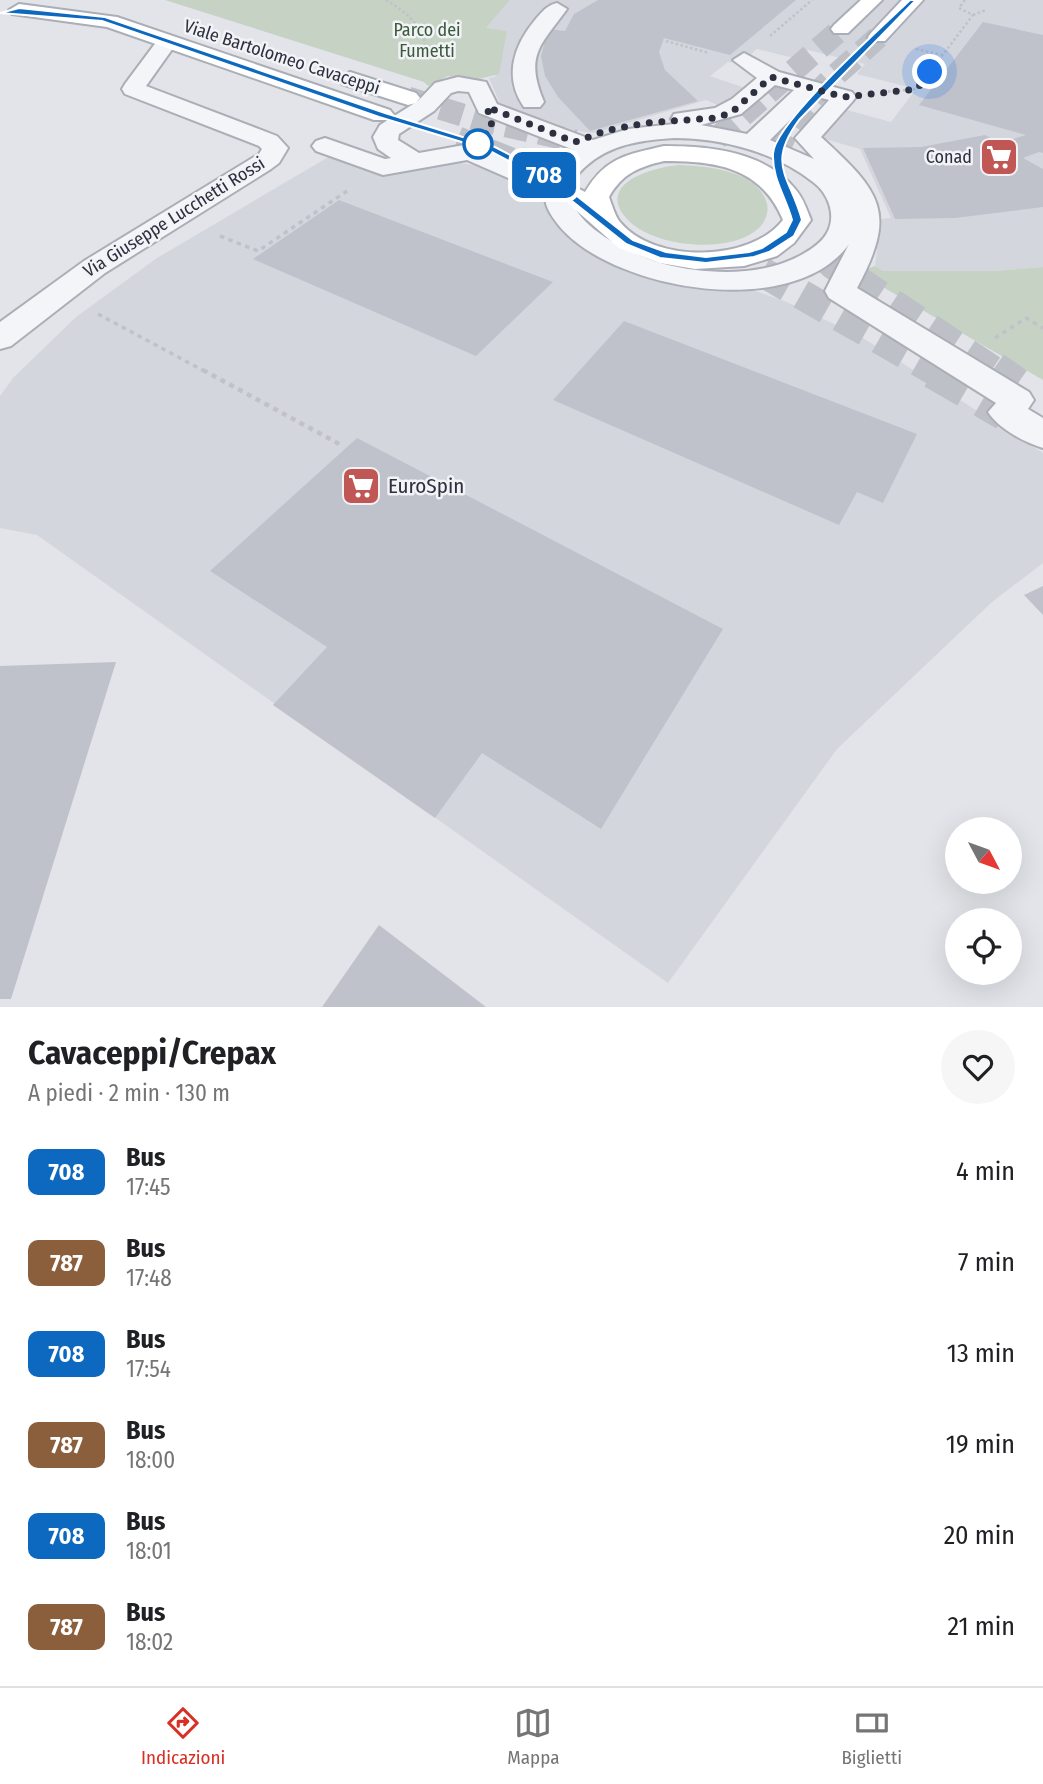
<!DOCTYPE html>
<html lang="it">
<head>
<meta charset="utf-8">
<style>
  :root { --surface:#fff; --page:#f6f6f6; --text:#202124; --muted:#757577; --line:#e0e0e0; --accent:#d93025 }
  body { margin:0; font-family:"Fira Sans Condensed",sans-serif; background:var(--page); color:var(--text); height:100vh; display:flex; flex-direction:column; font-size:26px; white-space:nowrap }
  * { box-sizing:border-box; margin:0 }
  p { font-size:23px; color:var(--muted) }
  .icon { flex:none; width:38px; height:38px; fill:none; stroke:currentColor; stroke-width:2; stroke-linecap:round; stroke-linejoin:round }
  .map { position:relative; height:1007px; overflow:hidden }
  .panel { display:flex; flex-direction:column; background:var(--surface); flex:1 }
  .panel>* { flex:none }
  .badge { padding:0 14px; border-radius:10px; font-size:24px; line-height:46px }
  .needle { width:46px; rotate:131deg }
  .controls { position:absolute; left:945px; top:817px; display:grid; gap:14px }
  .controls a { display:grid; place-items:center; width:77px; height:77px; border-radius:50%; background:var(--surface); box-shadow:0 7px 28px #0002; font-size:35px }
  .you { position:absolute; width:35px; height:35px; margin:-18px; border:5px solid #fff; border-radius:50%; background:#1a73e8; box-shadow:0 0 0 10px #1a73e833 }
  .map>.badge { position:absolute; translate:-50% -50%; box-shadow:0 0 0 4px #fff }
  .round { display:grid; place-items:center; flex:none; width:74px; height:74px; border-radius:37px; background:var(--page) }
  .summary { display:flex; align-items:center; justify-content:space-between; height:119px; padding:0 28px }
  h1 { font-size:33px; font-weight:700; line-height:52px }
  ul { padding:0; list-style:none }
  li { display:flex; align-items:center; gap:21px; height:91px; padding:0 28px }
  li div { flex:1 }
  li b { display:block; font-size:26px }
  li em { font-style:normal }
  li .badge { min-width:77px; font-weight:700; text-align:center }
  .tabs { display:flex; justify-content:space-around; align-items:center; height:98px; border-top:2px solid var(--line); background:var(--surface); font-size:19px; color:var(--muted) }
  .tabs a { display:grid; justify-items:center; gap:4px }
  .tabs .active { color:var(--accent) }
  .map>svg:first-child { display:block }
  .built { fill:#d4d6de }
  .green { fill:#c5d2c4 }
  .building { fill:#c0c2cb }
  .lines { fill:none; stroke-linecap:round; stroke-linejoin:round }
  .street-tunnel-far1 { stroke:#bec0c7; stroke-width:30; stroke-dasharray:30 15; stroke-linecap:butt }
  .street-tunnel { stroke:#bec0c7; stroke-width:38; stroke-dasharray:38 19; stroke-linecap:butt }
  .secondary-tunnel-far1 { stroke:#bec0c7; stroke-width:23; stroke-dasharray:23 11; stroke-linecap:butt }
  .secondary-tunnel { stroke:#bec0c7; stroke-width:30; stroke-dasharray:30 15; stroke-linecap:butt }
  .street-casing { stroke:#abaeb6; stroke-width:4 }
  .secondary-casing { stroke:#abaeb6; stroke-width:4 }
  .path-far2 { stroke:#c0c2c8; stroke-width:2.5; stroke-dasharray:2.5 2.5; stroke-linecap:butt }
  .path-far1 { stroke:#c0c2c8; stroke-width:3.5; stroke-dasharray:4.5 4.5; stroke-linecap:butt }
  .path { stroke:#c0c2c8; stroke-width:4.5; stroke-dasharray:5 5; stroke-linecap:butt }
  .street { fill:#f4f5f8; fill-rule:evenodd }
  .secondary { fill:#fff; fill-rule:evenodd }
  .line { fill:#0c69bf; stroke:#fff; stroke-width:2 }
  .walk { stroke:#2c303f; stroke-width:7; stroke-dasharray:0 12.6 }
  .stop-dot { fill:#fff; stroke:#0c69bf; stroke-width:3.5 }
  .labels { text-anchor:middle; stroke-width:5; stroke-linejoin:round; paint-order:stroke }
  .far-park-label { font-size:18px; fill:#3b593b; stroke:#f1f3f6 }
  .far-street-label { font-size:18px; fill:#2c303f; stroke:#f1f3f6 }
  .far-poi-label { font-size:18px; fill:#2c303f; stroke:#f1f3f6; text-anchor:end }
  .poi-label { font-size:21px; fill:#2c303f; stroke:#f1f3f6; text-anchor:start }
</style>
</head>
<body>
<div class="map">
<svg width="1043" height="1007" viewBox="0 0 1043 1007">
  <rect width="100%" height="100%" fill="#e2e4e9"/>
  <g class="built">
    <polygon points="510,0 1043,0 1043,267 994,271 883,271 875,266 878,243 868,220 891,218 860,149 818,137 843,109 891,122 916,89 857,74 865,64 808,50 798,59 757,49 742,62 728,62 710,76 748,89 727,109 706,100 593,133 571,130 495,107 499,101 489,78 495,77 507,31 485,29"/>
    <polygon points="330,156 385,177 388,174 451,162 489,167 532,187 542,201 557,195 609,253 724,280 787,302 860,336 1043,453 1043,563 992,602 837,749 668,983 37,535 0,528 0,396 13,378 76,317 157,258"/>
  </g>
  <g class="green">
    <polygon points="165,0 510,0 486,28 507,31 499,74 475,80 448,76 428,86 424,82"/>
    <path d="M679,165C707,166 758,170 767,204C769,212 765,222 759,228C730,255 655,247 629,221C592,184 653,167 679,165Z"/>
    <polygon points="875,266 883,271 994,271 1043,267 1043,380 881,286 864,270"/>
  </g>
  <g class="building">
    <polygon points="598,0 796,0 730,55 664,38 659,52 665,70 698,101 590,131 558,97 545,76 541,56 548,29 565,31 574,14"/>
    <polygon points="983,22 1043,35 1043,153 1039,152 1023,158 1043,169 1043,207 955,218 895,219 863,148 921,147 985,135 1000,143 1026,135 919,105"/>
    <polygon points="339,200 553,282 476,356 253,259"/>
    <polygon points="624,321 917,434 883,503 857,492 839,525 553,400"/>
    <polygon points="357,438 723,629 601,829 482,753 435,818 273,705 327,647 210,571"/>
    <polygon points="1043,586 1043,615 1024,595"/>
    <polygon points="116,662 11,999 0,999 0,666"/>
    <polygon points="379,925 486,1007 322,1007"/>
  </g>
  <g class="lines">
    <g class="street-tunnel-far1">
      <polyline points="819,251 834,265 995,372"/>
      <polyline points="762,272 937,372"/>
    </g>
    <g class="street-tunnel">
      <polyline points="934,370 1006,412"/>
      <polyline points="993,370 1016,386"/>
    </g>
    <g class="secondary-tunnel-far1">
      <polyline points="408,98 475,119 575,141"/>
      <polyline points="458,138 519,162"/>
      <polyline points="717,138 841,29"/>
      <path d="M777,155C792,106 842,71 878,37"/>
    </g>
    <polyline class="secondary-tunnel" points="516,160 566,190"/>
    <defs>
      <g id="street">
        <path d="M557,3L567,9C541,45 524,55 544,102L540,107H524C503,77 514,45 535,20C542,12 547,5 557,3Z"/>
        <polygon points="167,35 178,41 146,86 277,136 288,148 279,163 271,169 105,273 11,346 0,349 0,322 84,261 259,154 262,149 259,146 125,94 122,89 125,84 160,37"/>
        <path d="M744,53L779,72L852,92L856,97L852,102L821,137C881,192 898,212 857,288L1029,392L1034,400L1028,409L1043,418V448C1024,442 999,429 988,412L996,403L829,298L825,291L849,244C794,321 615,291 560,227C553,218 544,207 545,194L467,160L383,175L316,151L312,146L316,141L325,138L385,159L391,158L378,149L373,137L380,125L418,101L435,83L458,77L486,82L497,104L593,140L628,129L674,124L671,119L674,114L715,108L732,99L757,78L733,60ZM775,85L794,90L747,134L701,125L741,114ZM458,91L469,92L479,113L574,150L550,177L470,144L419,153L398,140L399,134L434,111L451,93ZM814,96L829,100L795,138L814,159L770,140ZM674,138C722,138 775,152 813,182C828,193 837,215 827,233C822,242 812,249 803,254C763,277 708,275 664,264C630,255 536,211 585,167C610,144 642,140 674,138Z"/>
      </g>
      <g id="secondary">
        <polygon points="861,0 882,0 848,33 834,33 831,29 834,25"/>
        <polygon points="902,0 923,0 885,41 871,41 868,37 871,33"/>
        <polygon points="19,4 117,17 390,110 394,115 390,120 374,120 107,27 12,14 9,10"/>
        <polygon points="350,72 416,93 420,98 416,103 408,105 342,84 339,79"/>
        <path d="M664,146C709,146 765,151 796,190C803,198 807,210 811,220L794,243L777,256L744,266L695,269L660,263L619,248L553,190L557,184L566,182L585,192C606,157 626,155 664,146ZM664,161C716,161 761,167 783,220C751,262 655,264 620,222C615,216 612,205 609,197C622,174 638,167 664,161Z"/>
      </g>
    </defs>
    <use href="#street" class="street-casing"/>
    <use href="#secondary" class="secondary-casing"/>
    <g class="path-far2">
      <path d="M386,0C410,14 424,28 428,57"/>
      <polyline points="973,15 986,10"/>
      <polyline points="770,36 812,0"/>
      <polyline points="666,41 709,53"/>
      <polyline points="916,49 943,55"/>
      <polyline points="883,92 917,89 973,15 959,8 965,0"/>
    </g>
    <g class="path-far1">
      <polyline points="220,236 258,251 347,191"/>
      <polyline points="98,314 206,372"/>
      <polyline points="995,338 1026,318 1043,328"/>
    </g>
    <polyline class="path" points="203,370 341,445"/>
    <use href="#street" class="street"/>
    <use href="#secondary" class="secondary"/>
  </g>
  <path class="line" d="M910,0H916L799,120C766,165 790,176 802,220L794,236L769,252L754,257L706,263L660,258L626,244L548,182L488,150L379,117L102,21L0,13L19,8L105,17L385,113L495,147L554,178L633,240L666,252L706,257L749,252L762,248L786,232L792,220C786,197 772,179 773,154C773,124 884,25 910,0Z"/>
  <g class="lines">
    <polyline class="walk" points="478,144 492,126 487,107 575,142 605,131 645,123 714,118 731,113 771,77 844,97 917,89 930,72"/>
  </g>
  <defs>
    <symbol id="supermarket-square" viewBox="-11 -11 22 22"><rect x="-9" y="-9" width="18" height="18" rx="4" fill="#c05755" stroke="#f1f3f6"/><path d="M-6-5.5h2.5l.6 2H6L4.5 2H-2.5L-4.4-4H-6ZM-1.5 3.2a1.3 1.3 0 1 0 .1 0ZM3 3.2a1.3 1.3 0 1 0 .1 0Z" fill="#fff"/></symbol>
  </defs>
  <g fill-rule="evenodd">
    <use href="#supermarket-square" x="977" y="135" width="44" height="44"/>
    <use href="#supermarket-square" x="339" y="464" width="44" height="44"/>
  </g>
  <circle class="stop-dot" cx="478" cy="144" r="14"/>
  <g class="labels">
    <g class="far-park-label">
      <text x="427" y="36">Parco dei<tspan x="427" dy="21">Fumetti</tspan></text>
    </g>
    <g class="far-street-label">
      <text transform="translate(282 57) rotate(18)" y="6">Viale Bartolomeo Cavaceppi</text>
      <text transform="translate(174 217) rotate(-32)" y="6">Via Giuseppe Lucchetti Rossi</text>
    </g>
    <g class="far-poi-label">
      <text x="972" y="163">Conad</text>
    </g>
    <g class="poi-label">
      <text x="388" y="493">EuroSpin</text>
    </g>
  </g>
</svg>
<div class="controls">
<a><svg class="needle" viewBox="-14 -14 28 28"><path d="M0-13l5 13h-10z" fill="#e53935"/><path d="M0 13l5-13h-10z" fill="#757577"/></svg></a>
<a><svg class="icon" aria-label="locate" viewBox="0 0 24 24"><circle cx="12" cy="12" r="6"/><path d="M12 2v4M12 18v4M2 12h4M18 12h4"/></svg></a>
</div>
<div class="you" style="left:930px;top:72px"></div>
<b class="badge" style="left:544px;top:175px;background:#0c69bf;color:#fff">708</b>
</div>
<section class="panel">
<div class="summary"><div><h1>Cavaceppi/Crepax</h1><p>A piedi · 2 min · 130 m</p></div><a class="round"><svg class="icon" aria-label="heart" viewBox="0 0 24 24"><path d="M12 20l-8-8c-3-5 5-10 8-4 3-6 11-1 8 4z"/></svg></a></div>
<ul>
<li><span class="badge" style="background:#0c69bf;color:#fff">708</span><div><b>Bus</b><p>17:45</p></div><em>4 min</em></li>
<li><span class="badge" style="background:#8b5e3c;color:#fff">787</span><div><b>Bus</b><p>17:48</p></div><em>7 min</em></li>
<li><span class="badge" style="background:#0c69bf;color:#fff">708</span><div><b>Bus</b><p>17:54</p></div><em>13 min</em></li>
<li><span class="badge" style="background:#8b5e3c;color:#fff">787</span><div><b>Bus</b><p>18:00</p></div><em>19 min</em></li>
<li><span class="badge" style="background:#0c69bf;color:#fff">708</span><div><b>Bus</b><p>18:01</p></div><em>20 min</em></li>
<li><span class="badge" style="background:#8b5e3c;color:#fff">787</span><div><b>Bus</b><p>18:02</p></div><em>21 min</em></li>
</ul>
</section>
<nav class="tabs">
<a class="active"><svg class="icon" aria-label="directions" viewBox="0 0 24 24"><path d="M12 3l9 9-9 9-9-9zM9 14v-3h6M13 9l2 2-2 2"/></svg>Indicazioni</a>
<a><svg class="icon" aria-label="map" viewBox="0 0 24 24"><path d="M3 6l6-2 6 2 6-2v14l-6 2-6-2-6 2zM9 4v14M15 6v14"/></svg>Mappa</a>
<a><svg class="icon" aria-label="tickets" viewBox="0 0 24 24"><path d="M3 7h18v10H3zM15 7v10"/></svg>Biglietti</a>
</nav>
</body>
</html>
